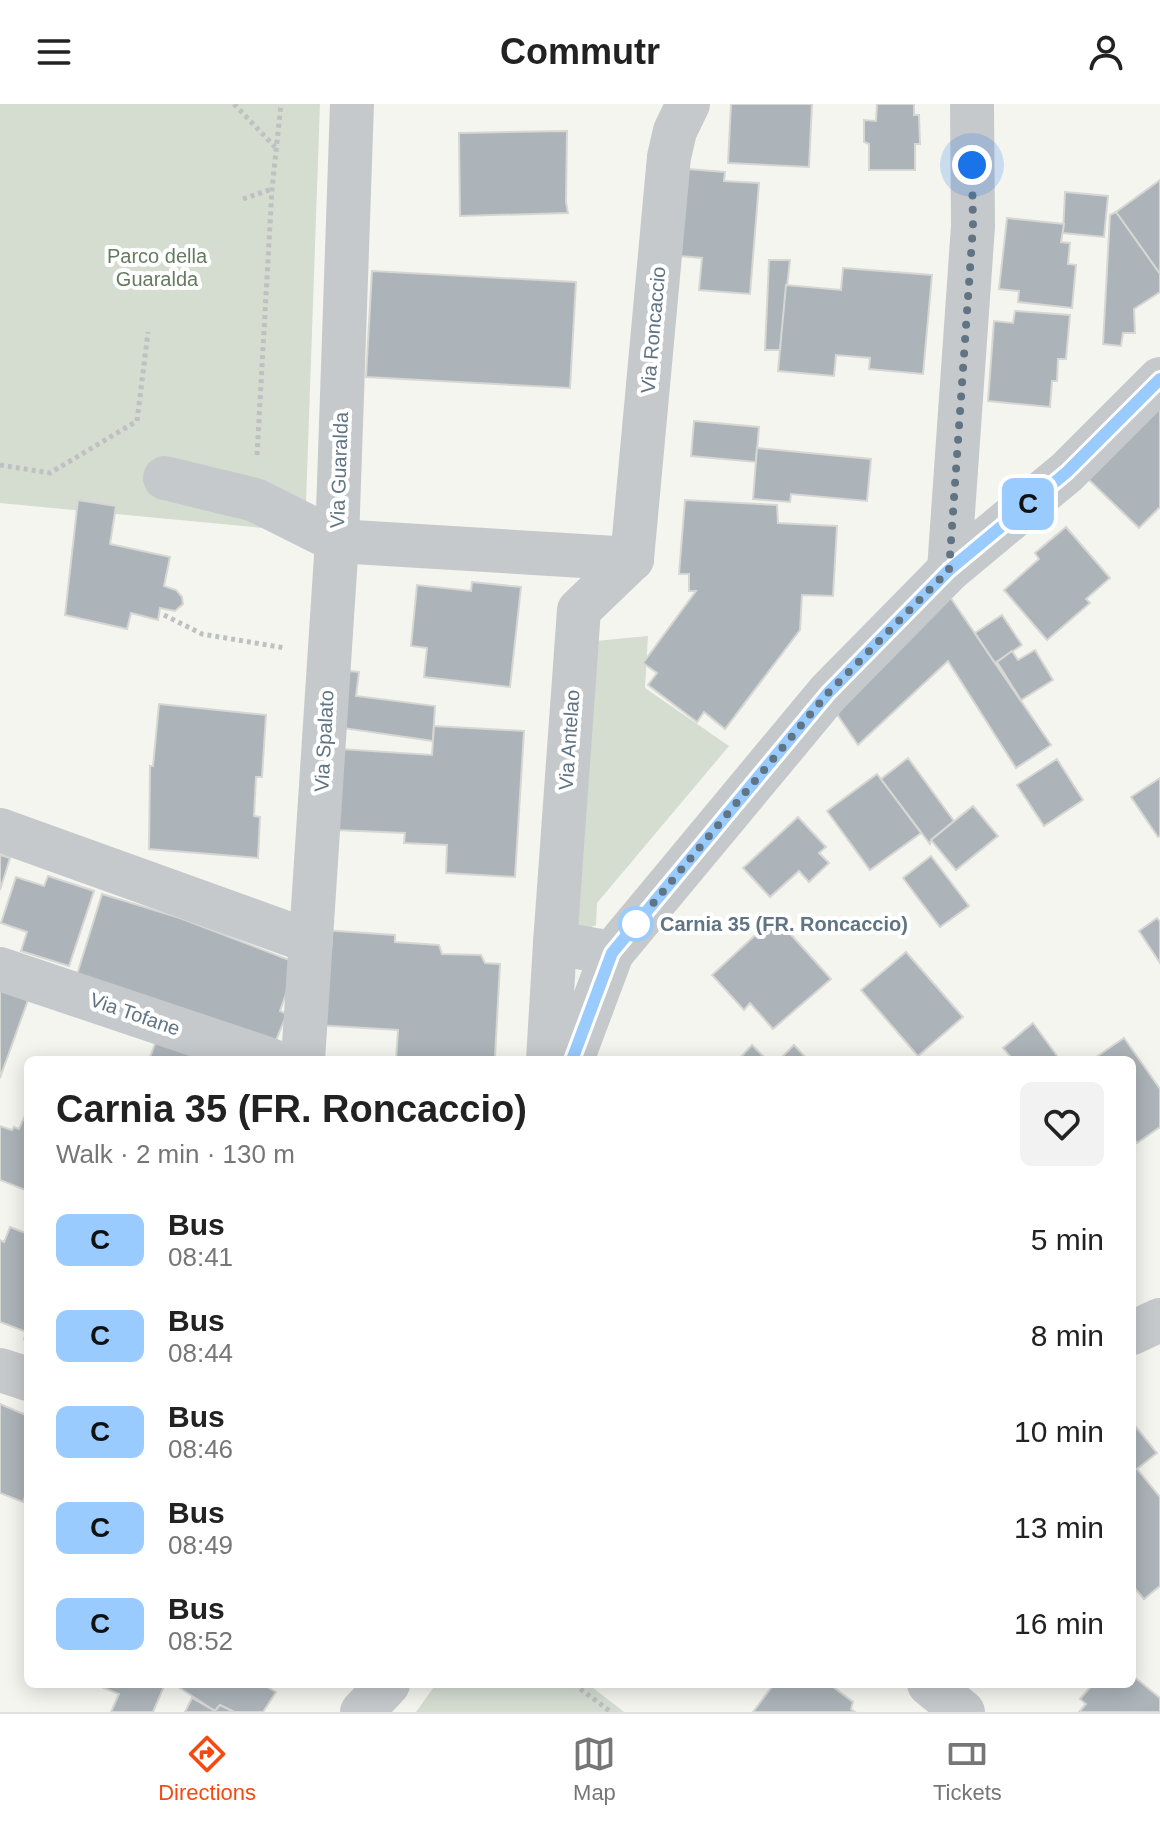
<!DOCTYPE html>
<html lang="en">
<head>
<meta charset="utf-8">
<style>
  :root { --surface:#fff; --page:#f2f2f2; --text:#222; --muted:#767676; --line:#e0e0e0; --accent:#f54910 }
  body { margin:0; font-family:Helvetica,sans-serif; background:var(--page); color:var(--text); height:100vh; display:flex; flex-direction:column; font-size:30px; white-space:nowrap }
  * { box-sizing:border-box; margin:0 }
  p { font-size:26px; color:var(--muted) }
  .icon { flex:none; width:44px; height:44px; fill:none; stroke:currentColor; stroke-width:2; stroke-linecap:round; stroke-linejoin:round }
  .map { position:relative; flex:1; overflow:hidden }
  .details { position:absolute; left:24px; top:952px; width:1112px; height:632px; display:flex; flex-direction:column; background:var(--surface); border-radius:12px; box-shadow:0 4px 20px #0003 }
  .details>* { flex:none }
  .badge { padding:0 16px; border-radius:12px; font-size:28px; line-height:52px }
  .you { position:absolute; width:40px; height:40px; margin:-20px; border:6px solid #fff; border-radius:50%; background:#1a73e8; box-shadow:0 0 0 12px #1a73e833 }
  .map>.badge { position:absolute; translate:-50% -50%; box-shadow:0 0 0 4px #fff }
  .round { display:grid; place-items:center; flex:none; width:84px; height:84px; border-radius:12px; background:var(--page) }
  .overview { display:flex; align-items:center; justify-content:space-between; height:136px; padding:0 32px }
  h1 { font-size:38px; font-weight:800; line-height:60px }
  ul { padding:0; list-style:none }
  li { display:flex; align-items:center; gap:24px; height:96px; padding:0 32px }
  li div { flex:1 }
  li b { display:block; font-size:30px }
  li em { font-style:normal }
  li .badge { min-width:88px; font-weight:700; text-align:center }
  header { display:flex; justify-content:space-between; align-items:center; height:104px; padding:0 32px; background:var(--surface); font-size:36px; font-weight:800 }
  .dock { display:flex; justify-content:space-around; align-items:center; height:112px; border-top:2px solid var(--line); background:var(--surface); font-size:22px; color:var(--muted) }
  .dock a { display:grid; justify-items:center; gap:4px }
  .dock .current { color:var(--accent) }
  .map>svg:first-child { display:block }
  .green { fill:#d5ddd1 }
  .building { fill:#acb4b9; stroke:#d6d6d3; stroke-width:2 }
  .lines { fill:none; stroke-linecap:round; stroke-linejoin:round }
  .path { stroke:#bec0c2; stroke-width:5; stroke-dasharray:4 4; stroke-linecap:butt }
  .minor { stroke:#c6c9cc; stroke-width:44 }
  .line-casing { stroke:#fff; stroke-width:18 }
  .line { stroke:#99cbff; stroke-width:12 }
  .walk { stroke:#607484; stroke-width:8; stroke-dasharray:0 14.4 }
  .stop-dot { fill:#fff; stroke:#99cbff; stroke-width:4 }
  .labels { text-anchor:middle; stroke-width:8; stroke-linejoin:round; paint-order:stroke }
  .park-label { font-size:20px; fill:#657b60; stroke:#fff }
  .street-label { font-size:20px; fill:#607484; stroke:#fff }
  .stop-label { font-size:20px; font-weight:bold; fill:#607484; stroke:#fff; text-anchor:start }
</style>
</head>
<body>
<header><svg class="icon" aria-label="menu" viewBox="0 0 24 24"><path d="M4 6h16M4 12h16M4 18h16"/></svg>Commutr<svg class="icon" aria-label="person" viewBox="0 0 24 24"><circle cx="12" cy="8" r="4"/><path d="M4 21q1-7 8-7t8 7"/></svg></header>
<div class="map">
<svg width="1160" height="1608" viewBox="0 0 1160 1608">
  <rect width="100%" height="100%" fill="#f5f5f0"/>
  <g class="green">
    <polygon points="0,0 320,0 305,428 0,399"/>
    <polygon points="648,532 645,584 729,642 597,799 596,821 580,828 570,821 595,537"/>
    <polygon points="436,1580 588,1580 624,1608 416,1608"/>
  </g>
  <g class="building">
    <polygon points="731,0 812,0 809,63 728,59"/>
    <polygon points="877,0 914,0 914,11 919,11 920,40 915,40 915,66 869,66 869,40 864,38 864,16 876,17"/>
    <polygon points="567,27 566,98 568,109 460,112 459,29"/>
    <polygon points="675,64 725,68 724,77 759,79 750,190 699,186 702,154 668,151"/>
    <polygon points="1160,76 1160,170 1116,108"/>
    <polygon points="1065,88 1108,92 1104,133 1063,129"/>
    <polygon points="1116,108 1160,170 1160,188 1134,205 1135,229 1123,229 1121,242 1103,240 1110,111"/>
    <polygon points="1007,114 1064,120 1061,138 1070,139 1068,160 1076,161 1072,204 1018,198 1019,187 999,185"/>
    <polygon points="769,156 790,156 780,246 765,246"/>
    <polygon points="843,164 932,171 923,270 869,265 870,254 836,251 834,272 778,267 786,181 841,186"/>
    <polygon points="372,167 576,178 570,284 366,273"/>
    <polygon points="1015,207 1070,211 1066,255 1058,255 1057,277 1052,277 1050,303 988,297 994,217 1013,219"/>
    <polygon points="1160,295 1160,403 1139,424 1086,373"/>
    <polygon points="694,317 759,323 756,358 691,352"/>
    <polygon points="757,344 871,355 867,397 791,390 790,398 753,395"/>
    <polygon points="78,396 116,402 110,440 170,453 164,482 176,486 182,493 183,500 175,507 160,504 158,516 131,509 127,525 65,511"/>
    <polygon points="685,396 777,401 778,419 837,422 833,492 802,491 800,526 725,625 704,608 697,618 648,581 657,569 643,559 696,487 689,487 689,470 679,470"/>
    <polygon points="1066,423 1110,474 1086,495 1090,499 1047,536 1004,486 1039,455 1035,449"/>
    <polygon points="472,478 521,483 510,583 424,573 427,544 411,542 417,481 471,487"/>
    <polygon points="950,493 1051,641 1016,664 948,557 858,641 832,603"/>
    <polygon points="1002,511 1022,541 995,559 975,529"/>
    <polygon points="1035,546 1053,576 1021,596 997,558 1012,547 1018,556"/>
    <polygon points="339,566 359,568 356,592 435,602 433,637 343,624"/>
    <polygon points="159,600 266,611 262,673 256,673 254,712 260,713 258,754 149,745 150,662 153,662"/>
    <polygon points="434,622 524,627 515,773 446,769 447,741 404,739 405,729 336,726 341,645 432,651"/>
    <polygon points="908,654 954,717 931,736 930,740 881,675"/>
    <polygon points="1057,655 1083,696 1044,722 1017,681"/>
    <polygon points="877,670 921,729 870,766 827,707"/>
    <polygon points="1160,674 1160,732 1158,733 1131,693"/>
    <polygon points="973,702 998,732 956,766 931,736"/>
    <polygon points="798,713 826,743 819,749 829,759 809,778 799,767 770,793 743,764"/>
    <polygon points="0,751 10,754 0,786"/>
    <polygon points="931,752 969,802 940,823 903,774"/>
    <polygon points="48,772 94,787 69,862 21,847 27,828 1,819 16,773 44,782"/>
    <polygon points="102,790 180,814 297,859 280,907 287,910 274,941 74,880"/>
    <polygon points="775,813 831,875 773,925 750,899 744,906 712,871"/>
    <polygon points="1157,814 1160,818 1160,859 1139,827"/>
    <polygon points="322,826 395,831 395,838 439,841 442,850 481,851 485,859 500,860 495,953 489,953 489,956 396,956 398,926 316,921"/>
    <polygon points="906,848 963,913 918,952 861,886"/>
    <polygon points="0,874 32,885 0,974"/>
    <polygon points="1033,919 1060,956 1013,956 1003,944"/>
    <polygon points="158,932 226,956 149,956"/>
    <polygon points="1124,934 1160,985 1160,1023 1137,1039 1132,1032 1132,956 1092,956"/>
    <polygon points="752,941 767,956 738,956"/>
    <polygon points="794,941 808,956 779,956"/>
    <polygon points="28,1005 28,1087 0,1076 0,1022 12,1026 14,1023 19,1025"/>
    <polygon points="10,1123 28,1130 28,1237 24,1235 27,1228 0,1218 0,1136 4,1138"/>
    <polygon points="0,1300 28,1312 28,1385 23,1398 0,1389"/>
    <polygon points="1132,1318 1157,1349 1137,1365 1160,1393 1160,1482 1144,1495 1132,1481"/>
    <polygon points="1132,1571 1160,1594 1160,1608 1079,1608 1086,1600 1080,1595 1093,1580 1132,1580"/>
    <polygon points="94,1580 165,1580 153,1608 111,1608 119,1590"/>
    <polygon points="174,1580 262,1580 276,1588 263,1608 234,1608 220,1601 215,1607"/>
    <polygon points="774,1580 829,1580 853,1598 851,1605 855,1608 753,1608"/>
    <polygon points="192,1594 215,1607 220,1601 234,1608 185,1608"/>
  </g>
  <g class="lines">
    <g class="path">
      <polyline points="234,0 275,43"/>
      <polyline points="243,95 272,85"/>
      <polyline points="257,351 272,85 281,0"/>
      <polyline points="0,361 50,369 137,317 148,228"/>
      <polyline points="164,511 202,530 285,544"/>
      <polyline points="574,1580 611,1608"/>
    </g>
    <g class="minor">
      <polyline points="352,0 337,437 632,455"/>
      <polyline points="165,374 255,396 337,437 303,956"/>
      <polyline points="632,455 669,53 675,27 688,0"/>
      <polyline points="949,466 973,122 972,0"/>
      <polyline points="0,726 311,838"/>
      <polyline points="612,849 555,839 579,506 632,455"/>
      <polyline points="0,865 271,956"/>
      <polyline points="548,956 555,839"/>
      <polyline points="572,956 612,849 828,589 949,466 1067,368 1160,275"/>
      <polyline points="1132,1229 1160,1216"/>
      <polyline points="0,1266 28,1275"/>
      <polyline points="929,1580 963,1608"/>
      <polyline points="362,1608 388,1580"/>
    </g>
  </g>
  <g class="lines">
    <defs>
      <polyline id="line" points="572,956 612,849 828,589 949,466 1067,368 1160,275"/>
    </defs>
    <use href="#line" class="line-casing"/>
    <use href="#line" class="line"/>
    <polyline class="walk" points="636,820 631,826 828,589 949,466 973,122 972,61"/>
  </g>
  <circle class="stop-dot" cx="636" cy="820" r="16"/>
  <g class="labels">
    <g class="park-label">
      <text x="157" y="159">Parco della<tspan x="157" dy="23">Guaralda</tspan></text>
    </g>
    <g class="street-label">
      <text transform="translate(653 226) rotate(-85)" y="7">Via Roncaccio</text>
      <text transform="translate(339 366) rotate(-88)" y="7">Via Guaralda</text>
      <text transform="translate(569 636) rotate(-86)" y="7">Via Antelao</text>
      <text transform="translate(324 637) rotate(-87)" y="7">Via Spalato</text>
      <text transform="translate(135 910) rotate(19)" y="7">Via Tofane</text>
    </g>
    <g class="stop-label">
      <text x="660" y="827">Carnia 35 (FR. Roncaccio)</text>
    </g>
  </g>
</svg>
<div class="you" style="left:972px;top:61px"></div>
<b class="badge" style="left:1028px;top:400px;background:#99cbff;color:#111">C</b>
<section class="details">
<div class="overview"><div><h1>Carnia 35 (FR. Roncaccio)</h1><p>Walk · 2 min · 130 m</p></div><a class="round"><svg class="icon" aria-label="heart" viewBox="0 0 24 24"><path d="M12 20l-8-8c-3-5 5-10 8-4 3-6 11-1 8 4z"/></svg></a></div>
<ul>
<li><span class="badge" style="background:#99cbff;color:#111">C</span><div><b>Bus</b><p>08:41</p></div><em>5 min</em></li>
<li><span class="badge" style="background:#99cbff;color:#111">C</span><div><b>Bus</b><p>08:44</p></div><em>8 min</em></li>
<li><span class="badge" style="background:#99cbff;color:#111">C</span><div><b>Bus</b><p>08:46</p></div><em>10 min</em></li>
<li><span class="badge" style="background:#99cbff;color:#111">C</span><div><b>Bus</b><p>08:49</p></div><em>13 min</em></li>
<li><span class="badge" style="background:#99cbff;color:#111">C</span><div><b>Bus</b><p>08:52</p></div><em>16 min</em></li>
</ul>
</section>
</div>
<nav class="dock">
<a class="current"><svg class="icon" aria-label="directions" viewBox="0 0 24 24"><path d="M12 3l9 9-9 9-9-9zM9 14v-3h6M13 9l2 2-2 2"/></svg>Directions</a>
<a><svg class="icon" aria-label="map" viewBox="0 0 24 24"><path d="M3 6l6-2 6 2 6-2v14l-6 2-6-2-6 2zM9 4v14M15 6v14"/></svg>Map</a>
<a><svg class="icon" aria-label="tickets" viewBox="0 0 24 24"><path d="M3 7h18v10H3zM15 7v10"/></svg>Tickets</a>
</nav>
</body>
</html>
